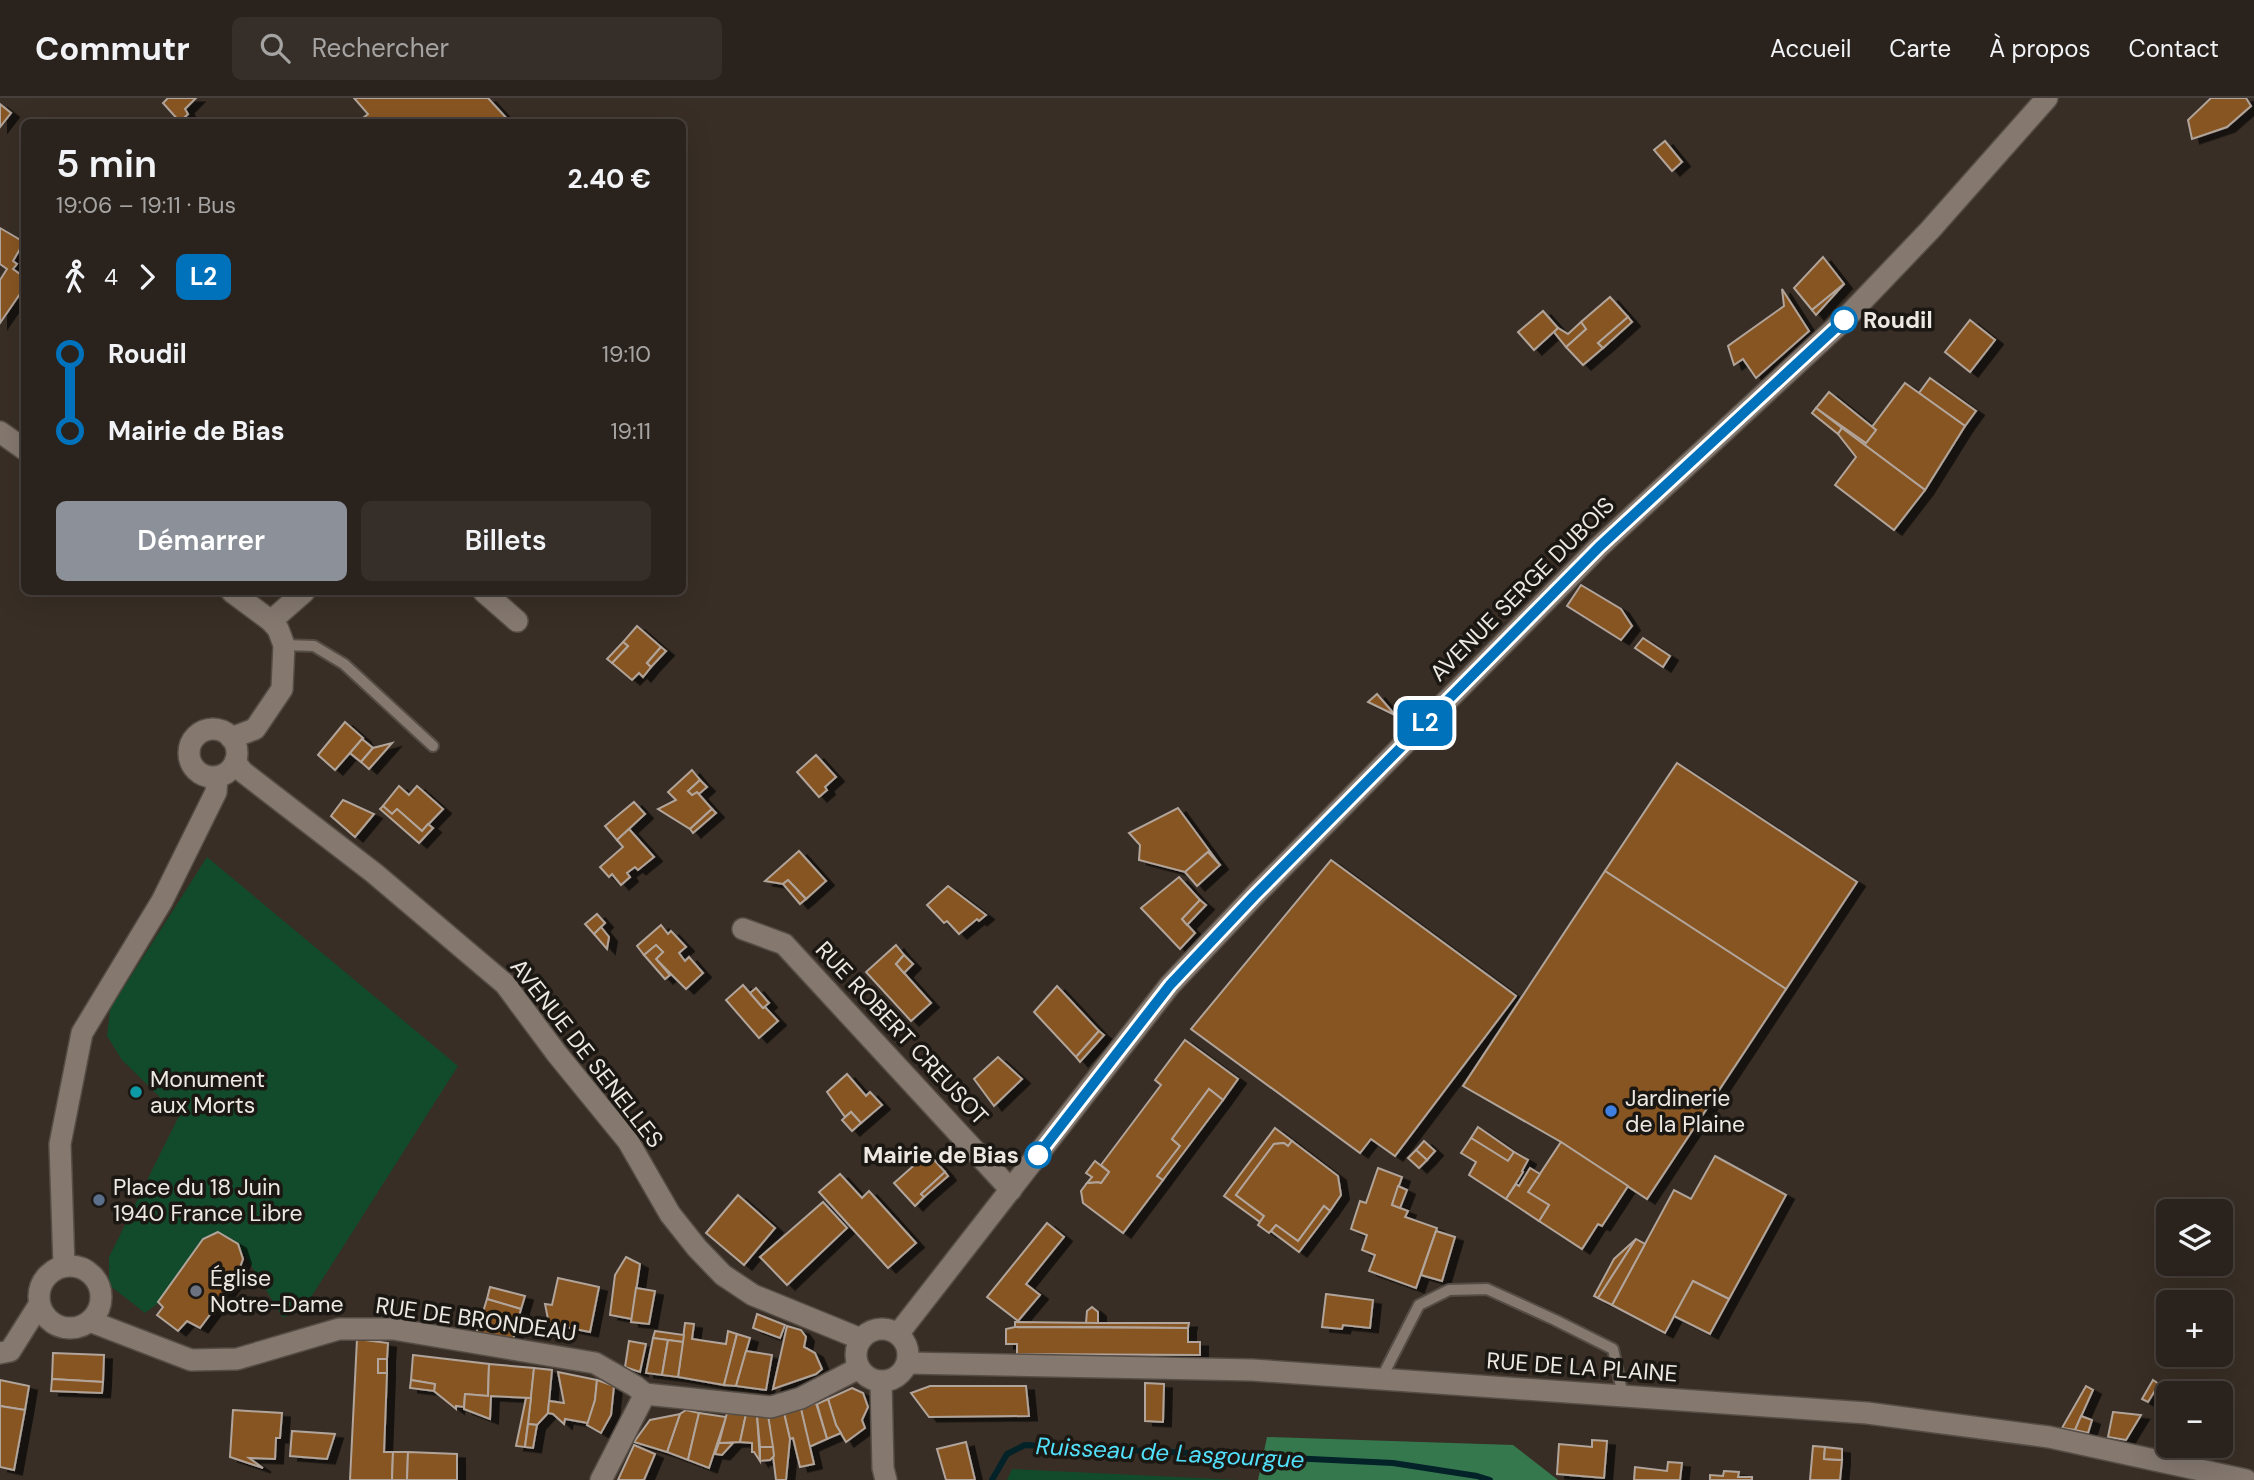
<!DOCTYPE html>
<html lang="fr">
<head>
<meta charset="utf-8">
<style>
  :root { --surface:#2a221c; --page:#362f29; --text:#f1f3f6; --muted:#a5a4a3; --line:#463f3b; --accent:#8c9099 }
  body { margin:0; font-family:"DM Sans",sans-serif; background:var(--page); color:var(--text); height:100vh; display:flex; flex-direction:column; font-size:26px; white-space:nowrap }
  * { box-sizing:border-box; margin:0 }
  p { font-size:23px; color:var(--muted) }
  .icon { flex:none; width:38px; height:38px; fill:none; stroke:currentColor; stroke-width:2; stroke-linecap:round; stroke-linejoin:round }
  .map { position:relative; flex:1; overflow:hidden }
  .sheet { position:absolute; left:21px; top:21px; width:665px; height:476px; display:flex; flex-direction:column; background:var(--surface); border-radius:10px; box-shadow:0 7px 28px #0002,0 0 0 2px var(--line) }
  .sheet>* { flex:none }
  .badge { padding:0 14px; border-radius:10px; font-size:24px; line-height:46px }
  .controls { position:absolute; left:2156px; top:1101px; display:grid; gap:14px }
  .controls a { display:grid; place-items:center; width:77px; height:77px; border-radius:10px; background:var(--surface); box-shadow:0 7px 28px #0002,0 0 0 2px var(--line); font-size:35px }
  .map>.badge { position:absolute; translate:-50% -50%; box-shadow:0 0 0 4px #fff }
  .legs { display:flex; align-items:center; gap:10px; height:77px; padding:0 35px; font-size:23px }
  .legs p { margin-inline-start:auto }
  .summary { display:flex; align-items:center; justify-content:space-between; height:119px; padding:0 35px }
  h1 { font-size:38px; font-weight:600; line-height:52px }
  .button { display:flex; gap:14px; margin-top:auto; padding:14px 35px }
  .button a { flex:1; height:80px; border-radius:10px; background:var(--accent); color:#fff; font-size:28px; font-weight:600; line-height:80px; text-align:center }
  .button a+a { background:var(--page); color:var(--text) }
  ul { padding:0 35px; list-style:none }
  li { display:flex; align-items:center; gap:24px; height:77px; font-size:26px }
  li i { display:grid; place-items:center; width:10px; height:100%; margin:0 9px; background:currentColor }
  li i::after { content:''; width:18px; height:18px; margin:-9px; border:5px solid; border-radius:50%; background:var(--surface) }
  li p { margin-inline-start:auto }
  li:first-child i { background:linear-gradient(#0000 50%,currentColor 0) }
  li:last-child i { background:linear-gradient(currentColor 50%,#0000 0) }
  header { display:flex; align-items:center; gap:42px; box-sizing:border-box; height:98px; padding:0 35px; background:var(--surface); border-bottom:2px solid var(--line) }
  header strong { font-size:33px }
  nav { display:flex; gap:38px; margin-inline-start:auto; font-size:24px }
  .search { width:490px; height:63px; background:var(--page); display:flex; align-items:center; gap:18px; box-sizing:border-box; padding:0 24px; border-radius:10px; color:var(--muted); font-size:26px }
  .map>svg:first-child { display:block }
  .green { fill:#124b2b }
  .forest { fill:#36784e }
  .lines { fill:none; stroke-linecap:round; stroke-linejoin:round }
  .stream { stroke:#032329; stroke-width:6 }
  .building { fill:#875421; stroke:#b1a49a; stroke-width:2; filter:url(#shadow) }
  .service-casing { stroke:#554d45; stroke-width:14 }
  .minor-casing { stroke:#554d45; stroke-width:24 }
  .tertiary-casing { stroke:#554d45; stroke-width:24 }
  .service { stroke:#84786f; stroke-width:10 }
  .minor { stroke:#84786f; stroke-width:21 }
  .tertiary { stroke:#84786f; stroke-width:21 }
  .line-1-casing { stroke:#fff; stroke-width:16 }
  .line-1 { stroke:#0072bc; stroke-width:10 }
  .stop-1-dot { fill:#fff; stroke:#0072bc; stroke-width:3.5 }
  .culture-dot { fill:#0f9aa8; stroke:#1b1713; stroke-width:2.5 }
  .shop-dot { fill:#3f7fe0; stroke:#1b1713; stroke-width:2.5 }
  .service-dot { fill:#5c6f8a; stroke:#1b1713; stroke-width:2.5 }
  .worship-dot { fill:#6b7280; stroke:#1b1713; stroke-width:2.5 }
  .labels { text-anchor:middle; stroke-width:7; stroke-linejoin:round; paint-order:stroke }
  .stop-label { font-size:23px; font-weight:bold; fill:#eee8e2; stroke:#1b1713; text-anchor:start }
  .street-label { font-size:23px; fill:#eee8e2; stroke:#1b1713 }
  .poi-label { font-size:23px; fill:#eee8e2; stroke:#1b1713; text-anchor:start }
  .water-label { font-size:24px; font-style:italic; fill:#51dff9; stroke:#1b1713 }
</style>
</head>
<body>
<header>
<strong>Commutr</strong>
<div class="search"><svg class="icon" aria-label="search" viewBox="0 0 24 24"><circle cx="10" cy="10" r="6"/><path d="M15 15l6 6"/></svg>Rechercher</div>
<nav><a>Accueil</a><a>Carte</a><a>À propos</a><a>Contact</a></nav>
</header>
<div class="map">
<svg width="2254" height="1382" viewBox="0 0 2254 1382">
  <defs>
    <filter id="shadow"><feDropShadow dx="8" dy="4.5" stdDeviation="0" flood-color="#0009"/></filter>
  </defs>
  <rect width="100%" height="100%" fill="#382e25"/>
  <g class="green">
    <polygon points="207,759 458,968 306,1207 283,1220 238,1146 145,1215 109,1187 109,1159 179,1018 122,962 107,938 110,911"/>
    <polygon points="1012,1371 1239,1382 1007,1382"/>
  </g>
  <polygon class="forest" points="1267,1339 1513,1347 1558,1382 1258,1382"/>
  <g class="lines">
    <polyline class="stream" points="992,1382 1007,1356 1025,1347 1393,1365 1477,1378 1490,1382"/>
  </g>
  <g class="building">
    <polygon points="168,0 196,0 185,11 188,16 180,24 163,5"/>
    <polygon points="354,0 488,0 510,24 358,24 368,16"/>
    <polygon points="2211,0 2246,0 2251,8 2227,29 2192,41 2188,22"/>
    <polygon points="0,6 11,15 0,29"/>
    <polygon points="1665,43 1682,64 1672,73 1654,52"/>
    <polygon points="0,130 24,144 13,163 17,166 13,171 24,179 24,190 0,225 0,182 7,171 0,166"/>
    <polygon points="1823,159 1844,186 1812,212 1794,190"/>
    <polygon points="1844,186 1816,217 1812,212"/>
    <polygon points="1782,191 1809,233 1756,280 1743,261 1734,267 1728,248 1784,208"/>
    <polygon points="1610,199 1628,219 1598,245 1603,250 1583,267 1566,249 1586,231 1581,224"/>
    <polygon points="1543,213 1558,230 1534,252 1518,234"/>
    <polygon points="1628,219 1632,224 1603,250 1598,245"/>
    <polygon points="1970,222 1995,242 1970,274 1945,254"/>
    <polygon points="1581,224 1586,231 1566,249 1554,234 1558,230 1568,236"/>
    <polygon points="1930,280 1976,313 1965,328 1919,295"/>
    <polygon points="1905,285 1965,328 1925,392 1842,330 1844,328 1866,345 1876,332 1872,329"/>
    <polygon points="1829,294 1876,332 1866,345 1816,310"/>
    <polygon points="1816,310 1842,330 1838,336 1812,315"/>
    <polygon points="1842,330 1925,392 1894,432 1835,387 1856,359 1838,336"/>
    <polygon points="1581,487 1621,511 1632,528 1621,542 1567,508"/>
    <polygon points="637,528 661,549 647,565 651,569 643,579 639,575 632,582 612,565 628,548 623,544"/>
    <polygon points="1643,540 1670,558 1663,569 1635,550"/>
    <polygon points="623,544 628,548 612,565 607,561"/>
    <polygon points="661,549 666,553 651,569 647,565"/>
    <polygon points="1377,596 1395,617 1368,604"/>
    <polygon points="345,624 363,640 335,672 318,657"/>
    <polygon points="362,641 373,650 361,664 350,655"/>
    <polygon points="392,645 369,671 361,664 373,650"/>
    <polygon points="816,657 836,679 825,689 827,692 819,699 797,674"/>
    <polygon points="1677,665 1857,784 1786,891 1605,773"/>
    <polygon points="692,672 700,682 688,693 692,697 697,694 712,711 690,731 658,711 676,702 668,694"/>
    <polygon points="700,682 707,689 699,696 697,694 692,697 688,693"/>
    <polygon points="399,688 409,697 417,688 443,711 422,733 397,711 392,716 383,708"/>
    <polygon points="343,702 374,716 355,739 331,718"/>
    <polygon points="634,704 645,716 617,742 605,728"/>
    <polygon points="383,708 392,716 397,711 422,733 428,726 433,730 419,745 380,711"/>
    <polygon points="1178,710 1220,767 1208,754 1185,774 1139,762 1140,747 1129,735"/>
    <polygon points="712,711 716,715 693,735 690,731"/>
    <polygon points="629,731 654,759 638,772 635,769 627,775 630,779 621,787 612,776 609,779 600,769 623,749 617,742"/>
    <polygon points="799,753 826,783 806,801 788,782 783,786 765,783"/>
    <polygon points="1208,754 1220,767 1197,788 1185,774"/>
    <polygon points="1331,762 1516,898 1395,1058 1371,1041 1360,1055 1191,931"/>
    <polygon points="1605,773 1786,891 1647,1101 1561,1044 1463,988"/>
    <polygon points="1179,779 1200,802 1182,821 1195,835 1180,851 1141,810"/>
    <polygon points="788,782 806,801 800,806 783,786"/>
    <polygon points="948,788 986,817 979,823 977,821 959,836 947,823 944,825 927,807"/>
    <polygon points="1200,802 1206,807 1187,827 1182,821"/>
    <polygon points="597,816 605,825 594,836 585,826"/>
    <polygon points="661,827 668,836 671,833 686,849 679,855 685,863 689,859 703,875 686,891 656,861 663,854 656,847 644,857 637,848"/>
    <polygon points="601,829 609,839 607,851 594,836"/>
    <polygon points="656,847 663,854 656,861 670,877 665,881 644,857"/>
    <polygon points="896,847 904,857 896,866 931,905 911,923 866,874"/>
    <polygon points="904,857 913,866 904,875 896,866"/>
    <polygon points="743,887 763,910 765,909 778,923 759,940 726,902"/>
    <polygon points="1057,888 1099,933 1076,959 1034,914"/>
    <polygon points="756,890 769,905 763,910 750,895"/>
    <polygon points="1099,933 1104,937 1080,964 1076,959"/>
    <polygon points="1185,942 1238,981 1223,1002 1209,991 1172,1041 1180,1048 1157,1078 1163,1082 1123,1135 1083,1105 1081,1093 1087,1085 1098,1084 1101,1085 1109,1074 1101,1067 1161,987 1155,982"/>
    <polygon points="998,959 1022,981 994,1008 974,981"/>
    <polygon points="847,976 866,998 870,994 882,1007 861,1025 851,1014 845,1019 827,994"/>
    <polygon points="1209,991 1223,1002 1163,1082 1157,1078 1180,1048 1172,1041"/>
    <polygon points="851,1014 861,1025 852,1033 842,1022"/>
    <polygon points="1478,1029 1514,1054 1508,1063 1471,1040"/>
    <polygon points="1275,1030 1292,1043 1288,1048 1284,1045 1274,1046 1236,1097 1264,1118 1260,1124 1224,1098"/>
    <polygon points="1471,1040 1508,1063 1514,1054 1528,1062 1522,1073 1523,1074 1506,1101 1469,1077 1476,1064 1461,1055"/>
    <polygon points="1292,1043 1338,1078 1341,1097 1330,1113 1324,1108 1298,1143 1276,1127 1269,1135 1258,1127 1264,1118 1236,1097 1274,1046 1284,1045 1288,1048"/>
    <polygon points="1424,1043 1435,1053 1427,1062 1416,1052"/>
    <polygon points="1561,1044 1628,1088 1602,1128 1598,1126 1582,1151 1539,1123 1549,1107 1528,1094"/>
    <polygon points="1416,1052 1427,1062 1419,1070 1408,1060"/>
    <polygon points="928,1055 945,1074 921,1096 924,1099 915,1108 894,1085"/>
    <polygon points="1715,1058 1786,1097 1729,1201 1693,1183 1665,1235 1612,1207 1674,1092 1691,1101"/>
    <polygon points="1095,1063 1109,1074 1101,1085 1098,1084 1087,1085 1092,1079 1086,1075"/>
    <polygon points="1378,1070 1402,1079 1392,1107 1408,1113 1405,1119 1437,1130 1416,1190 1369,1173 1375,1157 1362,1152 1367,1137 1351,1131 1360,1103 1366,1105"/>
    <polygon points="1530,1070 1540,1076 1528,1094 1549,1107 1539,1123 1506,1101 1516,1086 1519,1088"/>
    <polygon points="945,1074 948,1078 924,1099 921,1096"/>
    <polygon points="840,1076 862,1100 869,1093 916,1145 888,1170 819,1094"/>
    <polygon points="1398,1088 1407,1092 1400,1110 1392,1107"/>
    <polygon points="738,1097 775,1130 744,1167 706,1135"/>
    <polygon points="823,1104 847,1130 787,1187 760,1159"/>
    <polygon points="1324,1108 1330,1113 1299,1154 1271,1133 1276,1127 1298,1143"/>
    <polygon points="1047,1125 1064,1139 1026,1186 1040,1197 1018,1223 987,1199"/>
    <polygon points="1436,1133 1455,1139 1442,1183 1421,1177"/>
    <polygon points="218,1134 238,1146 243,1161 235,1183 200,1230 187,1223 178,1233 157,1217 163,1209 158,1204 203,1141"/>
    <polygon points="1636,1141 1598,1200 1594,1198 1614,1161"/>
    <polygon points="1636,1141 1645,1146 1612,1207 1598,1200"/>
    <polygon points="626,1159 640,1166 632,1221 610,1217 615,1177"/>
    <polygon points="558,1180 599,1189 590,1234 549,1226 545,1206 552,1207"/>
    <polygon points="1693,1183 1729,1201 1710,1236 1674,1218"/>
    <polygon points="490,1189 525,1198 521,1211 487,1201"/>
    <polygon points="636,1190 655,1193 649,1226 631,1224"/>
    <polygon points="1326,1196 1373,1202 1370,1230 1343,1227 1342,1231 1322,1229"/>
    <polygon points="487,1201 521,1211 512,1246 474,1243"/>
    <polygon points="1092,1209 1098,1214 1098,1225 1086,1225 1087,1213"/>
    <polygon points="757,1216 785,1227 780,1240 753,1230"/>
    <polygon points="1015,1224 1098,1225 1189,1225 1188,1230 1099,1229 1015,1229"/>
    <polygon points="685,1225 694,1226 692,1241 726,1246 728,1233 737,1236 724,1287 678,1279"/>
    <polygon points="787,1228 801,1232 806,1239 804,1249 815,1255 822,1271 816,1276 773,1291"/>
    <polygon points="1015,1229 1188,1230 1188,1244 1200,1244 1200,1257 1017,1256 1017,1246 1006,1246 1006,1231"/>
    <polygon points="655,1233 684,1237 683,1244 653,1240"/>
    <polygon points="737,1236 750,1240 736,1288 724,1287"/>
    <polygon points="653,1240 668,1242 662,1277 646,1275"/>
    <polygon points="357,1241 388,1245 387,1261 378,1261 378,1275 387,1275 384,1354 393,1354 392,1382 350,1382"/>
    <polygon points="668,1242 683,1244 678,1279 662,1277"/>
    <polygon points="629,1243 646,1246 640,1274 625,1269"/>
    <polygon points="746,1253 772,1257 766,1292 736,1288"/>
    <polygon points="53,1255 104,1257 103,1284 52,1281"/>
    <polygon points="413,1257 489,1266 488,1298 465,1296 464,1309 456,1308 456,1311 434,1293 435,1286 411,1282"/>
    <rect x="378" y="1261" width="9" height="14"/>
    <polygon points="489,1266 534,1270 531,1300 491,1298 490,1321 464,1311 465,1296 488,1298"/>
    <polygon points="534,1270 552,1272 548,1315 537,1327 528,1326"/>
    <polygon points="558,1274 597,1282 595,1302 588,1325 565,1321 564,1326 553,1316 548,1315 549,1303 564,1305"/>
    <polygon points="52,1281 103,1284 102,1295 51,1293"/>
    <polygon points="0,1282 29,1288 25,1312 0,1308"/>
    <polygon points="411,1282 435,1286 434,1293 410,1290"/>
    <polygon points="597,1282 614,1288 611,1317 601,1335 587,1327 595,1302"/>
    <polygon points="2153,1282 2159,1286 2148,1304 2142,1301"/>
    <polygon points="1145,1285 1164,1286 1163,1324 1145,1323"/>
    <polygon points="930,1288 1026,1288 1029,1318 929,1319 911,1295"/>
    <polygon points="2086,1288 2093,1292 2075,1332 2062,1330"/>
    <polygon points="852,1290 863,1295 868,1309 862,1322 865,1330 846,1344 836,1327 828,1301"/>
    <polygon points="526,1300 531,1300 525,1349 516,1348"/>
    <polygon points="828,1301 836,1327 841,1335 827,1341 817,1306"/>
    <polygon points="816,1305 827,1341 809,1349 801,1311"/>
    <polygon points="0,1308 25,1312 14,1372 0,1369"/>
    <polygon points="801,1311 814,1366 800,1369 793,1340 790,1341 784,1315"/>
    <polygon points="233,1312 282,1315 280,1340 276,1340 275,1361 249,1360 263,1370 230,1359"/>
    <polygon points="686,1312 699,1315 688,1362 667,1354 680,1316"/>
    <polygon points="2113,1314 2141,1317 2126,1342 2108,1339"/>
    <polygon points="699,1315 726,1319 709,1370 688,1362"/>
    <polygon points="727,1315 746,1316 740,1344 719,1345"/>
    <polygon points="784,1315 790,1341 786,1382 776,1382 768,1317"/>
    <polygon points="680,1316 667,1354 634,1344 650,1322"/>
    <polygon points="746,1316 757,1317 760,1363 754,1354 752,1354 752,1345 740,1344"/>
    <polygon points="757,1317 768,1317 773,1349 760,1349"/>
    <polygon points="2081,1318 2092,1322 2088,1335 2075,1332"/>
    <polygon points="528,1326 537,1327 533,1350 525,1349"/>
    <polygon points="292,1333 335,1336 327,1361 290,1358"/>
    <polygon points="1592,1342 1607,1343 1604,1380 1557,1376 1559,1346 1592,1349"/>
    <polygon points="966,1344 975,1382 946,1382 937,1351"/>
    <polygon points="719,1345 733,1345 722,1357 715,1356"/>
    <polygon points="634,1347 655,1356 644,1382 618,1382"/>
    <polygon points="1813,1348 1825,1349 1824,1361 1842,1362 1840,1382 1810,1382"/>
    <polygon points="760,1349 773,1349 774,1358 770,1362 760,1363"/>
    <polygon points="1825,1349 1842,1351 1842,1362 1824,1361"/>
    <polygon points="393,1354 408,1354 407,1382 392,1382"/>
    <polygon points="408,1354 457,1356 457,1382 407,1382"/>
    <polygon points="1668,1364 1682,1365 1680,1382 1634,1382 1635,1369 1667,1373"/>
    <polygon points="1724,1373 1739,1374 1738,1379 1752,1379 1752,1382 1710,1382 1710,1377 1723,1378"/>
  </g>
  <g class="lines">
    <defs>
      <g id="service">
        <polyline points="284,547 314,548 344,566 433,648"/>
        <polyline points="1381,1281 1419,1207 1449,1192 1487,1191 1555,1222 1613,1251 1623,1298"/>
      </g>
      <g id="minor">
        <polyline points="0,334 24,351"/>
        <polyline points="484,494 517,523"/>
        <polyline points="271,523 304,494"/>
        <circle cx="213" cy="655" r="24"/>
        <polyline points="231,640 255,631 282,591 284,547 278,531 271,523 232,494"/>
        <polyline points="235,664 243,674 374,775 505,886 557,956 628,1043 670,1116 697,1150 723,1177 753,1197 861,1241"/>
        <polyline points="743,831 784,846 1011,1092"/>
        <circle cx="70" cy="1199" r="31"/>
        <polyline points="64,1168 60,1046 82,935 162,803 216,694 217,679"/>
        <polyline points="92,1224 191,1262 237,1261 339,1231 393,1231 595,1265 635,1288 645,1296"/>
        <polyline points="0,1255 10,1253 39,1207"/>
        <polyline points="907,1265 1252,1272 1867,1315 2049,1339 2246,1382"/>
        <polyline points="645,1296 771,1309 801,1300 859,1270"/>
        <polyline points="601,1382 645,1296"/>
      </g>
      <g id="tertiary">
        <circle cx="882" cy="1257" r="26"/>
        <polyline points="898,1236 1170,887 1254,798 1599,449 1844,222 1930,132 2047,0"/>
        <polyline points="881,1284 883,1370 886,1382"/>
      </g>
    </defs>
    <use href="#service" class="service-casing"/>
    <use href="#minor" class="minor-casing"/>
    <use href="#tertiary" class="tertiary-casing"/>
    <use href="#service" class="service"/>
    <use href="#minor" class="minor"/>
    <use href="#tertiary" class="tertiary"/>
  </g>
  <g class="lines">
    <defs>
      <polyline id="line-1" points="1038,1057 1170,887 1254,798 1599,449 1844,222"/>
    </defs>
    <use href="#line-1" class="line-1-casing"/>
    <use href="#line-1" class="line-1"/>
  </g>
  <g class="stop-1-dot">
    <circle cx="1844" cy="222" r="12"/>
    <circle cx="1038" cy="1057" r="12"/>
  </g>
  <circle class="culture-dot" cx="136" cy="994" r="7"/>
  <circle class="shop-dot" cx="1611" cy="1013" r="7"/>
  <circle class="service-dot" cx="99" cy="1102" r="7"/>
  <circle class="worship-dot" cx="196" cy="1193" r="7"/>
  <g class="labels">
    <g class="stop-label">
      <text x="1863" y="230">Roudil</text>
      <text x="1019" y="1065" text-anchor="end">Mairie de Bias</text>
    </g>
    <g class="street-label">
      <text transform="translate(1522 491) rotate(-45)" y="8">AVENUE SERGE DUBOIS</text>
      <text transform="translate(902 935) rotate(47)" y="8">RUE ROBERT CREUSOT</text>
      <text transform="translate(587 955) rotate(52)" y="8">AVENUE DE SENELLES</text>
      <text transform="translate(476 1221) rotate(8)" y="8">RUE DE BRONDEAU</text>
      <text transform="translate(1582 1269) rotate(4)" y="8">RUE DE LA PLAINE</text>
    </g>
    <g class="poi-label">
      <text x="150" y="989">Monument<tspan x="150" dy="26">aux Morts</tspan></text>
      <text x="1625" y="1008">Jardinerie<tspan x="1625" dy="26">de la Plaine</tspan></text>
      <text x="113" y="1097">Place du 18 Juin<tspan x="113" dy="26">1940 France Libre</tspan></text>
      <text x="210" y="1188">Église<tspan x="210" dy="26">Notre-Dame</tspan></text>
    </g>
    <g class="water-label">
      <text transform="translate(1170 1355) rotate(3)" y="8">Ruisseau de Lasgourgue</text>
    </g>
  </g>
</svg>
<div class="controls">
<a><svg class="icon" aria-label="layers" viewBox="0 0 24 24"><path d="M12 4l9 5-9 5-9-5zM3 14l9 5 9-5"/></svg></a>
<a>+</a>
<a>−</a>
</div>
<b class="badge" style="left:1425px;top:625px;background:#0072bc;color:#fff">L2</b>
<section class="sheet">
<div class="summary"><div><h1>5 min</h1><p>19:06 – 19:11 · Bus</p></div><b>2.40 €</b></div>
<div class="legs"><svg class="icon" aria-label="walk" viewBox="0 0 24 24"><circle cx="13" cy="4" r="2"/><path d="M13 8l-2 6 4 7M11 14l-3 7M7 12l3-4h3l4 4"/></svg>4<svg class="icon" aria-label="forward" viewBox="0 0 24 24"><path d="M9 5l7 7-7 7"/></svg><b class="badge" style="background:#0072bc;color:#fff">L2</b></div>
<ul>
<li><i style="color:#0072bc"></i><b>Roudil</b><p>19:10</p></li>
<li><i style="color:#0072bc"></i><b>Mairie de Bias</b><p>19:11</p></li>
</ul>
<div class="button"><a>Démarrer</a><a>Billets</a></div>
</section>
</div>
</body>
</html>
